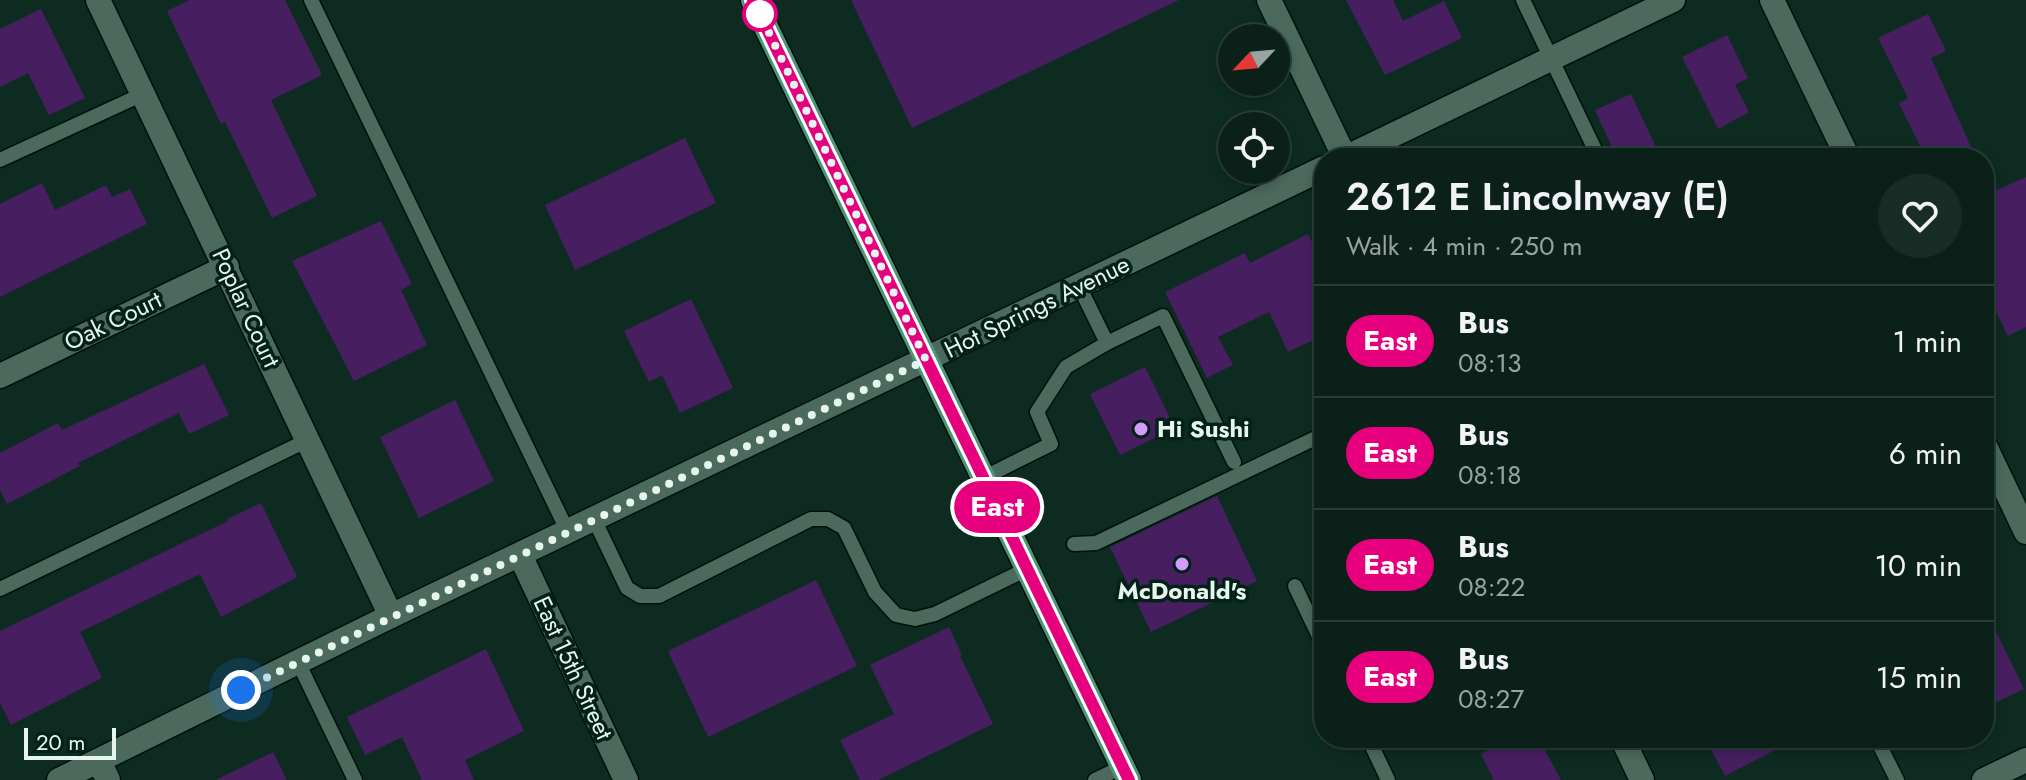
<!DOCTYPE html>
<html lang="en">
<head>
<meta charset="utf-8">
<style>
  :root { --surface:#0a2019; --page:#182d26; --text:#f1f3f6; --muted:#99a3a2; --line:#2a3e38 }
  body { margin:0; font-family:Jost,sans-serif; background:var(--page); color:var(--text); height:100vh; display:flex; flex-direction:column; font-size:30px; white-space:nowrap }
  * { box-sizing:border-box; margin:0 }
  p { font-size:26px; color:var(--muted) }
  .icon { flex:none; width:44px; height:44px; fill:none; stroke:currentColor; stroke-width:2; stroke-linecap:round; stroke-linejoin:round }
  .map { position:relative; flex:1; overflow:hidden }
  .drawer { position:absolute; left:1314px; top:148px; width:680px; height:600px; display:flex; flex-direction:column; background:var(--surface); border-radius:32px; box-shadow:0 4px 12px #0003,0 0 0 2px var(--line) }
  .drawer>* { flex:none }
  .badge { padding:0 16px; border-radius:26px; font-size:28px; line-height:52px }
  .needle { width:52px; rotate:244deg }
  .controls { position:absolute; left:1218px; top:24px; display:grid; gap:16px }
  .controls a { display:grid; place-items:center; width:72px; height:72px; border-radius:50%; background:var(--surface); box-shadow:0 4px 12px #0003,0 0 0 2px var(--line); font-size:40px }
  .scale { position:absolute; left:24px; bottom:20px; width:92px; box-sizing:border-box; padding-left:8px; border:4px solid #e6f6ef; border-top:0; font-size:22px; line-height:28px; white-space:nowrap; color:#e6f6ef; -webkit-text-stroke:6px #042117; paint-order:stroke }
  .you { position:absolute; width:40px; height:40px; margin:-20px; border:6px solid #fff; border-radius:50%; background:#1a73e8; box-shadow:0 0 0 12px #1a73e833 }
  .map>.badge { position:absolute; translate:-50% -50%; box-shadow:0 0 0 4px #fff }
  .round { display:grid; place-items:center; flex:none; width:84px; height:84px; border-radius:42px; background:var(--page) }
  .headline { display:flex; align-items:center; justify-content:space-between; height:136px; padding:0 32px }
  h1 { font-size:38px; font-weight:600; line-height:60px }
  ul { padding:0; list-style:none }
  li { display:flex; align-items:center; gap:24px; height:112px; padding:0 32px; border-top:2px solid var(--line) }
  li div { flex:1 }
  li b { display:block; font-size:30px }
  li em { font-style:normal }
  li .badge { min-width:88px; font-weight:700; text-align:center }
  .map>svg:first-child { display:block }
  .building { fill:#471f61 }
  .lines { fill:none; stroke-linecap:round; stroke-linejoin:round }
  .lane-casing { stroke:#00130a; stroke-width:17 }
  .street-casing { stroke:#00130a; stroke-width:27 }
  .secondary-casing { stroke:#00130a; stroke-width:27 }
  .primary-casing { stroke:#00130a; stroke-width:27 }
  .lane { stroke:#4b695c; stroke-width:14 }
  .street { stroke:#4b695c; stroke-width:24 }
  .secondary { stroke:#4b695c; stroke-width:24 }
  .primary { stroke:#4d947a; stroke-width:24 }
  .line-casing { stroke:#fff; stroke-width:18 }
  .line { stroke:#e6007e; stroke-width:12 }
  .walk { stroke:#e6f6ef; stroke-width:8; stroke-dasharray:0 14.4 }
  .stop-dot { fill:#fff; stroke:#e6007e; stroke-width:4 }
  .poi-dot { fill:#d39cfc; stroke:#042117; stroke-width:3 }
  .labels { text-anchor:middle; stroke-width:7; stroke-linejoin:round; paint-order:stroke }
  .street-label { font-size:24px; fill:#e6f6ef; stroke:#042117 }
  .poi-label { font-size:24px; font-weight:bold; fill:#e6f6ef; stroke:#042117; text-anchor:start }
</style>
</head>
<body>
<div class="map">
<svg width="2026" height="780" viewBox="0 0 2026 780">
  <rect width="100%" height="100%" fill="#0e2b21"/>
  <g class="building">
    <polygon points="189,0 285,0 322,75 271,100 317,196 272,218 225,122 221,124 167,11"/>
    <polygon points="851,0 1179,0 912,128"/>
    <polygon points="1346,0 1393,0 1403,21 1444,1 1462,38 1385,75"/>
    <polygon points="41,9 85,98 49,115 28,73 0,87 0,29"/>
    <polygon points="1928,14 1946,51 1931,58 1976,158 1926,158 1899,103 1908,98 1878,38"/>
    <polygon points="1727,35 1748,78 1735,85 1749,112 1718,129 1682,57"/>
    <polygon points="1631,94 1661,158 1617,158 1595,110"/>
    <polygon points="685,138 716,203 575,270 545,205"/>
    <polygon points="2026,177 2026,327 2008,336 1984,287 1984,196"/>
    <polygon points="42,183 55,210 106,185 112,197 130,189 147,224 0,297 0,204"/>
    <polygon points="381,221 412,284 401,290 427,345 354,381 292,261"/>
    <polygon points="1308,234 1324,267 1324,335 1288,352 1269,312 1218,337 1233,365 1207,378 1165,292 1245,253 1250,263"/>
    <polygon points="691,299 733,388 680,413 662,375 649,382 624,331"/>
    <polygon points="204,364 229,415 189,434 179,413 78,463 80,466 7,504 0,490 0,453 58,423 62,430"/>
    <polygon points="1145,367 1175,428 1120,455 1090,394"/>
    <polygon points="455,400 494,481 419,518 380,437"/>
    <polygon points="1217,496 1257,581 1151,632 1110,547"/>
    <polygon points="261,503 297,577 221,617 200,574 80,632 102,678 11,725 0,703 0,631 228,521 227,519"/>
    <polygon points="816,580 857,666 708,737 668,651"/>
    <polygon points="1984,607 2024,689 1984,708"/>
    <polygon points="949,627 962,655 960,656 993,724 878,780 860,780 840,740 894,714 870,665"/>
    <polygon points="486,649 524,731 465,760 474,780 422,780 402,737 365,755 347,717"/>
    <polygon points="1512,738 1538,738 1561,780 1494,780 1481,754"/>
    <polygon points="1705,738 1798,738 1725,776"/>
    <polygon points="273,752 287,780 216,780"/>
  </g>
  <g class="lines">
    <defs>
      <g id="lane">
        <polyline points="311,0 568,532"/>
        <polyline points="1523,0 1599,158"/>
        <polyline points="0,160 143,94"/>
        <polyline points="1079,286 1107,343 1163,316 1234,462"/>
        <polyline points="983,478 1051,444 1037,412 1066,367 1107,343"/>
        <polyline points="594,519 627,588 640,596 659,596 811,519 828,519 844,528 875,592 896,615 915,619 935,614 1027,569"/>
        <polyline points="1074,544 1096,543 1324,434"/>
        <polyline points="1295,586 1324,647"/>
        <polyline points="0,589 308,440"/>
        <polyline points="298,662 355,780"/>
        <polyline points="1368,738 1388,780"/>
        <polyline points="1876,738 1897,780"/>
        <polyline points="1095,780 1122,767"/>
      </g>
      <g id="street">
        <polyline points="98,0 391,616"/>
        <polyline points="1269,0 1345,158"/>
        <polyline points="1772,0 1848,158"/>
        <polyline points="0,376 227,267"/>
        <polyline points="1984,444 2026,532"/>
        <polyline points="520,555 626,780"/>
        <polyline points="1622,738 1642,780"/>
        <polyline points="99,761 108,780"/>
        <polyline points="1984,780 2026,760"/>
      </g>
      <g id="secondary">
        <polyline points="1345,158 1673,0"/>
        <polyline points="59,780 391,616 1324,168"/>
      </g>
      <polyline id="primary" points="753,0 1129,780"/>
    </defs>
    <use href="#lane" class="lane-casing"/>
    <use href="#street" class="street-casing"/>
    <use href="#secondary" class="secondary-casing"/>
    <use href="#primary" class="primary-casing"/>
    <use href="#lane" class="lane"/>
    <use href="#street" class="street"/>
    <use href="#secondary" class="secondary"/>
    <use href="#primary" class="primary"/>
  </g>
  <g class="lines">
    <defs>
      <polyline id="line" points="753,0 1129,780"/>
    </defs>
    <use href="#line" class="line-casing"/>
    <use href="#line" class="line"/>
    <polyline class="walk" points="241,690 926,360 760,14"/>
  </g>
  <circle class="stop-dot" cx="760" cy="14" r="16"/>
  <g class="poi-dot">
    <circle cx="1141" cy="429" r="8"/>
    <circle cx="1182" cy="564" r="8"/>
  </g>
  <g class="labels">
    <g class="street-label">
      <text transform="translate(1037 307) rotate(-26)" y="8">Hot Springs Avenue</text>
      <text transform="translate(246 308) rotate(65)" y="8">Poplar Court</text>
      <text transform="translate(113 321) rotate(-26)" y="8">Oak Court</text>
      <text transform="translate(573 668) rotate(65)" y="8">East 15th Street</text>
    </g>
    <g class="poi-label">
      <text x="1157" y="437">Hi Sushi</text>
      <text x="1182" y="599" text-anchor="middle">McDonald's</text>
    </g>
  </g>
</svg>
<div class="controls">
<a><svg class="needle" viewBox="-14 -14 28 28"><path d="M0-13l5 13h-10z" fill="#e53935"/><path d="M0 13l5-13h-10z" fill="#99a3a2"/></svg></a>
<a><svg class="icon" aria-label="locate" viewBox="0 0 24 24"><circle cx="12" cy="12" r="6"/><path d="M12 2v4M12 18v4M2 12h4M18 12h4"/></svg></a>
</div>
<div class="scale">20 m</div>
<div class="you" style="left:241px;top:690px"></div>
<b class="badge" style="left:997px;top:507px;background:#e6007e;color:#fff">East</b>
<section class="drawer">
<div class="headline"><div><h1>2612 E Lincolnway (E)</h1><p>Walk · 4 min · 250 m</p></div><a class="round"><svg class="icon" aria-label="heart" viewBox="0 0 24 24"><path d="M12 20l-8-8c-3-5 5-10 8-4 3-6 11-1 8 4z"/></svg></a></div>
<ul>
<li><span class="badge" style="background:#e6007e;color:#fff">East</span><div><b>Bus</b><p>08:13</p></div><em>1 min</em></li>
<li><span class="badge" style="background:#e6007e;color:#fff">East</span><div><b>Bus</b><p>08:18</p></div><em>6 min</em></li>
<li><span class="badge" style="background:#e6007e;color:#fff">East</span><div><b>Bus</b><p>08:22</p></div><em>10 min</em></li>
<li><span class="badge" style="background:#e6007e;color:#fff">East</span><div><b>Bus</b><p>08:27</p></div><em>15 min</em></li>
</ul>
</section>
</div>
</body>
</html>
